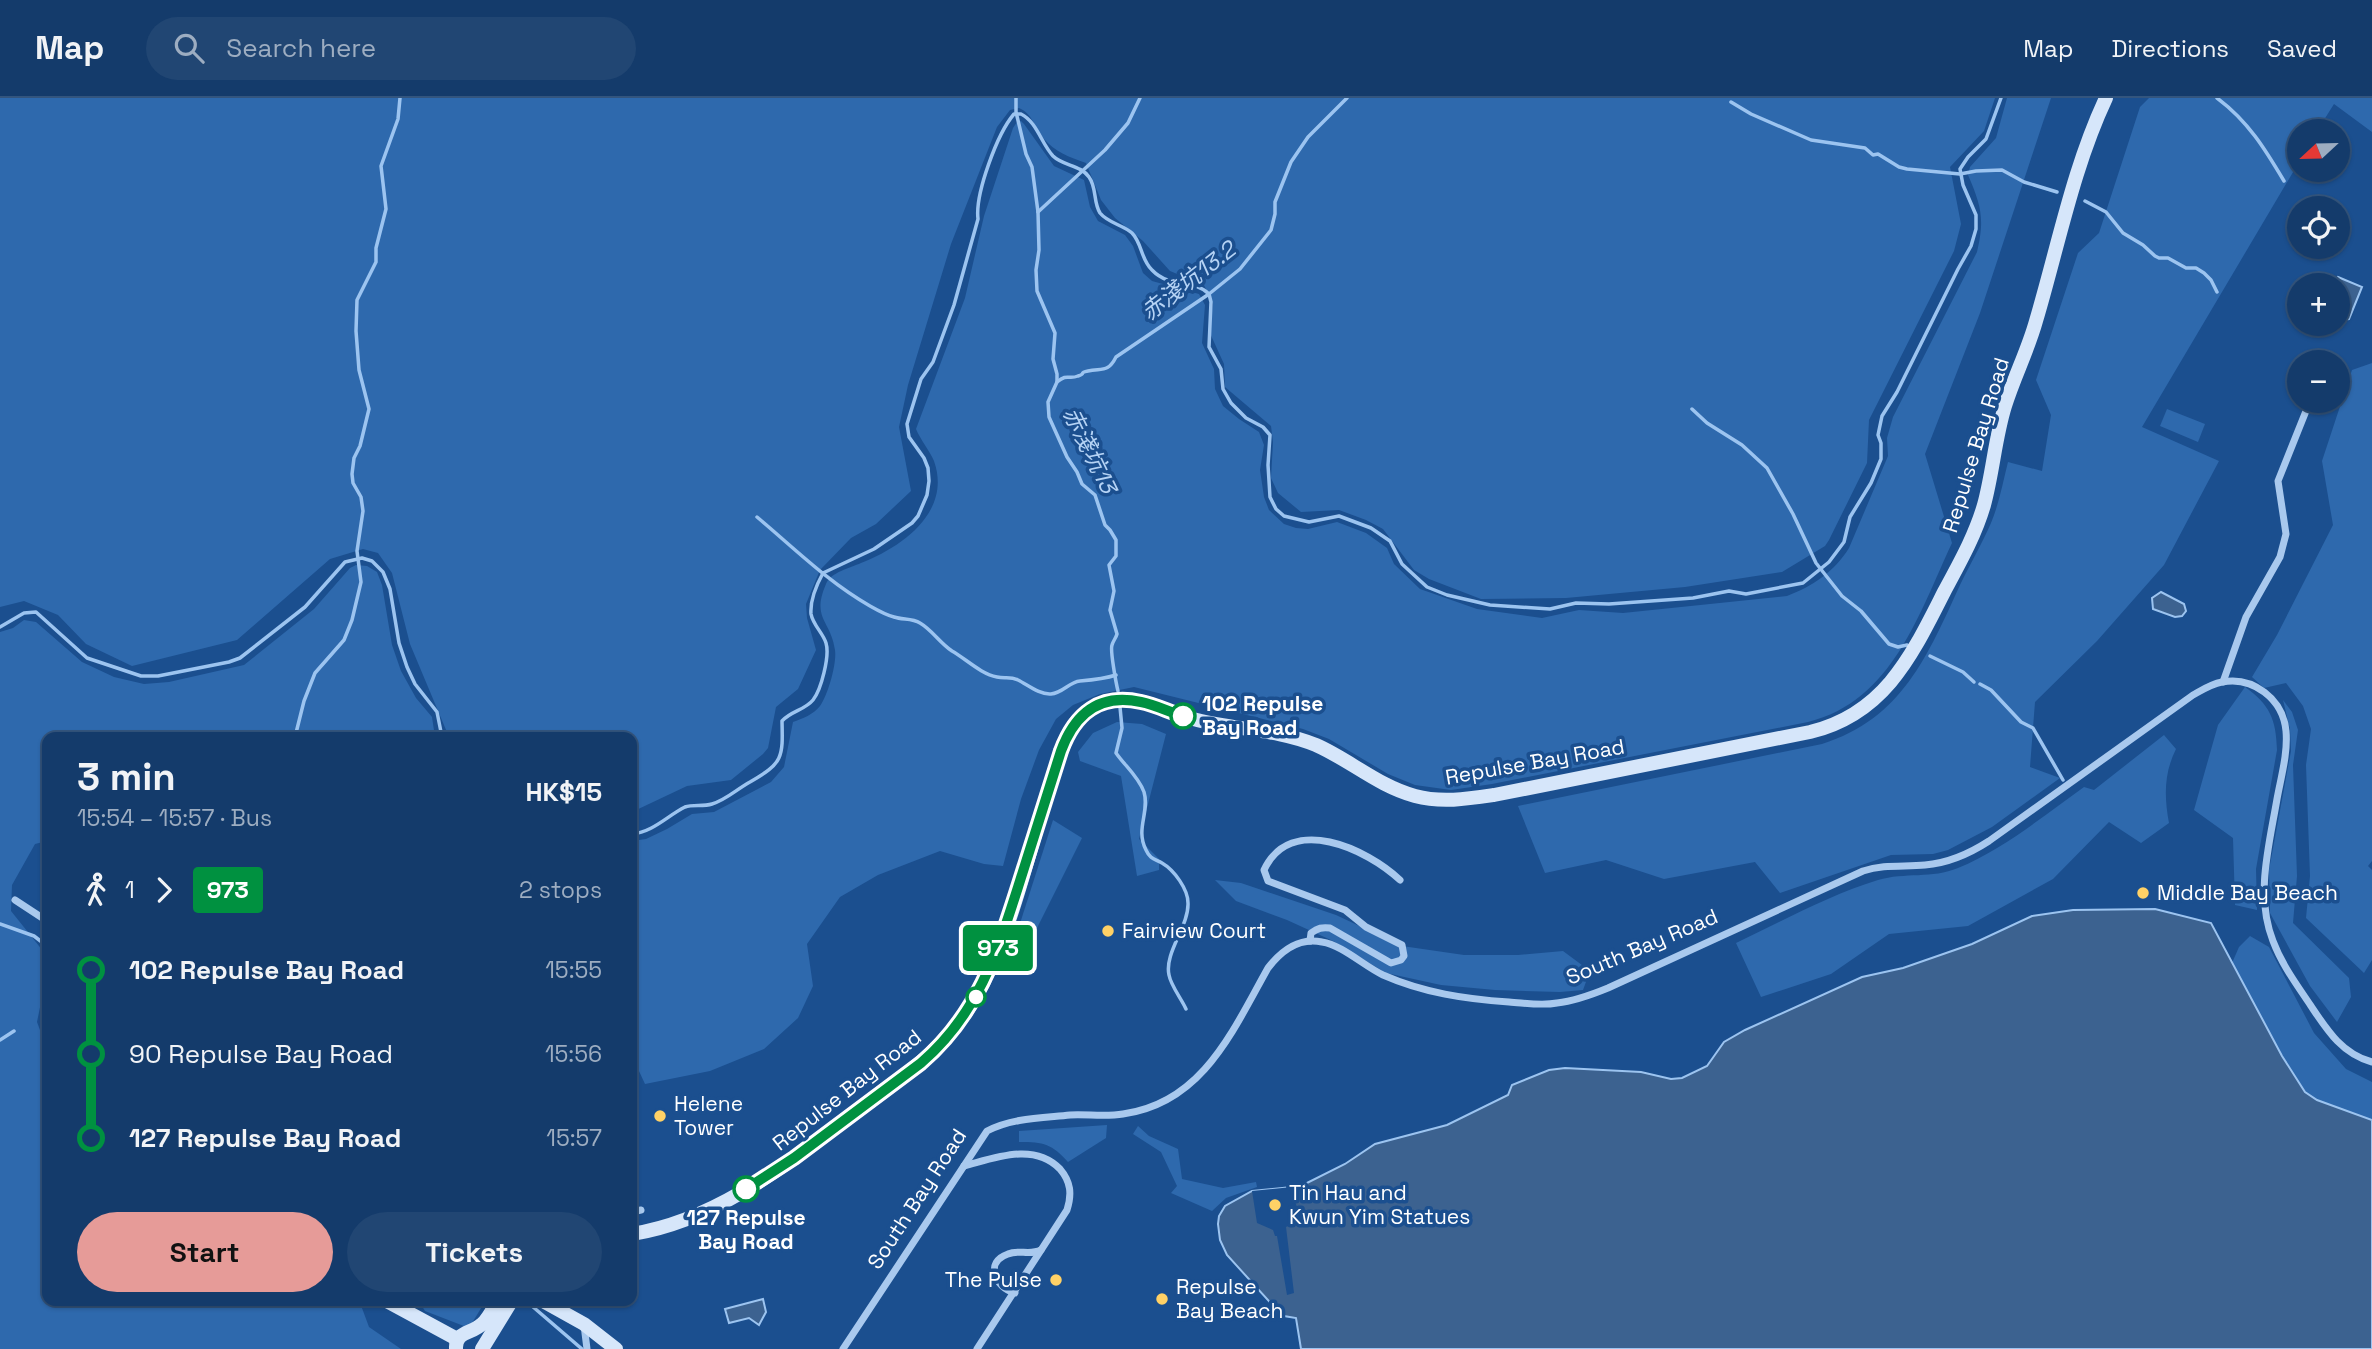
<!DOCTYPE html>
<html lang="en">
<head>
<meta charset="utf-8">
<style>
  :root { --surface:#143b6b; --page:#214673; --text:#f1f3f6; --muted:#9dadc1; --line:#33557e; --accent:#e69b98 }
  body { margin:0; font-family:"Space Grotesk","Noto Sans TC",sans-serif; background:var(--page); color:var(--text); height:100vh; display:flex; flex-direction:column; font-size:26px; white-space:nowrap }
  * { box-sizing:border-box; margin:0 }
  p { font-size:23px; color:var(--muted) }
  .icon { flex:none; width:38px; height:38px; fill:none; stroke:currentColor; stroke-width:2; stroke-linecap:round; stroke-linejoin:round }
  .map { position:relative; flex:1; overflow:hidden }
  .details { position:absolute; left:42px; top:634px; width:595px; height:574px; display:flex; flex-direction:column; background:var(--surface); border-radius:14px; box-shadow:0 2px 5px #0004,0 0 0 2px var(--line) }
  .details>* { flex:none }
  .badge { padding:0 14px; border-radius:5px; font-size:24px; line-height:46px }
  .needle { width:46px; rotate:248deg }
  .buttons { position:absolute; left:2287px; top:21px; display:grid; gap:14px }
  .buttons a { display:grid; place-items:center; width:63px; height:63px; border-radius:50%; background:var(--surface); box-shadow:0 2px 5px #0004,0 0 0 2px var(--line); font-size:35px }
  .map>.badge { position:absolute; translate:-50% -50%; box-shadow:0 0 0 4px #fff }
  .legs { display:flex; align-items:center; gap:10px; height:77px; padding:0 35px; font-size:23px }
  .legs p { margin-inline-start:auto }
  .overview { display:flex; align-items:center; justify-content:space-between; height:119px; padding:0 35px }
  h1 { font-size:38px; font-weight:800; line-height:52px }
  .button { display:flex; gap:14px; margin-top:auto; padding:14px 35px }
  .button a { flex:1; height:80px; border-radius:42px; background:var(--accent); color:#111; font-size:28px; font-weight:800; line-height:80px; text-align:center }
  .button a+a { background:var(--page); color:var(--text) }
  ul { padding:0 35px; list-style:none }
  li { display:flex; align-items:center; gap:24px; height:84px; font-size:26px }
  li i { display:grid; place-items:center; width:10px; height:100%; margin:0 9px; background:currentColor }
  li i::after { content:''; width:18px; height:18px; margin:-9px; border:5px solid; border-radius:50%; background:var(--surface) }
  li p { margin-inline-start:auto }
  li:first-child i { background:linear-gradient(#0000 50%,currentColor 0) }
  li:last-child i { background:linear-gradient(currentColor 50%,#0000 0) }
  header { display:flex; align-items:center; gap:42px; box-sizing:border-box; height:98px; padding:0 35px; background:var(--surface); border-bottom:2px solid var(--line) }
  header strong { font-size:33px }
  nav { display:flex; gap:38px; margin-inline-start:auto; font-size:24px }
  .search { width:490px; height:63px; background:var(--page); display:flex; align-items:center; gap:18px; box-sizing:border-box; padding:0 24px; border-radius:38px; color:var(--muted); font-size:26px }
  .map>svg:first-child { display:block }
  .green { fill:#2e69ad }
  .water { fill:#3c6290; stroke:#9cc4f0; stroke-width:2 }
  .pier { fill:#1b4f8f }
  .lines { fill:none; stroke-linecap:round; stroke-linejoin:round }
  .stream { stroke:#9cc4f0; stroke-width:3.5 }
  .street { stroke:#a9c9ee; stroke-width:7 }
  .secondary { stroke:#d6e6fa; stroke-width:14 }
  .line-1-casing { stroke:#fff; stroke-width:16 }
  .line-1 { stroke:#009140; stroke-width:10 }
  .stop-1-dot { fill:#fff; stroke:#009140; stroke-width:3.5 }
  .poi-dot { fill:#ffd166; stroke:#1b4f8f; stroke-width:2.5 }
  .labels { text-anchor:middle; stroke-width:7; stroke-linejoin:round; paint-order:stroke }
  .street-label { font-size:21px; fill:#fff; stroke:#1b4f8f }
  .stop-label { font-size:21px; font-weight:bold; fill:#fff; stroke:#1b4f8f; text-anchor:start }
  .poi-label { font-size:21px; fill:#fff; stroke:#1b4f8f; text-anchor:start }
  .water-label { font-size:23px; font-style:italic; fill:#b5d3f5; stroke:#1b4f8f }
</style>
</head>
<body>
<header>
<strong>Map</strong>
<div class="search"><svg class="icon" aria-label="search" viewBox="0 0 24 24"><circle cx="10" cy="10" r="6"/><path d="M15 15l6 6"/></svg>Search here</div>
<nav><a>Map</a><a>Directions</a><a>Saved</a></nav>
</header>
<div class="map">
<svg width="2372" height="1251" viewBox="0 0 2372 1251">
  <rect width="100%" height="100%" fill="#1b4f8f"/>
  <g class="green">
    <path d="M0,0H1995L1984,33L1950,69L1961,126L1954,153L1869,322L1867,365L1829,442L1825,448L1782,474L1685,489L1566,500L1481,501L1429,481L1414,472L1383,431L1366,422L1339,412L1301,414L1278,395L1271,380L1273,344L1271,328L1225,289L1224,266L1209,233L1213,206L1204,187L1170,173L1143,143L1115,120L1101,102L1086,65C1069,59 1055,54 1043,40C1034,29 1033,16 1019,10L1010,12L997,29L951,146L908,287L899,329L911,393L876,426L851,440L820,472L806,506L807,520L816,552L798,591L776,609L768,650L763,656L731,682L687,688L632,714V639H449L410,546L392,475L378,455L363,451L330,461L237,542L132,568L86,546L58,517L24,503L0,509Z"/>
    <path d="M2007,0H2051L1980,215L1925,356L1952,445C1919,515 1893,603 1808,624L1492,686L1451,692L1415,687L1388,676L1329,641L1303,631L1134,589L1100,596L1073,607L1056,621L1039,652L1021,701L1003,768L984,766L940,753L878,777L840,799L807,846L813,888L798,920L764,951L710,973L645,986L632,958V743L646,741L667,731L692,716L714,714L771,684L784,669L793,624C802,621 814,616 820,608C828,597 837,565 835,552C831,522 811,521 826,486C831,474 850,470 861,465C902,449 952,414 934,363C931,355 920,341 916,331L965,200L984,118L1013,30L1017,24L1021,23L1024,26L1054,68L1084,82L1090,109L1098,123L1125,137L1133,148L1143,175L1152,183L1199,196L1205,207L1202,245L1214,271L1215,291L1223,308L1239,321L1259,334L1264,347L1260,372L1264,399L1269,412L1284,426L1296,430L1308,431L1337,424L1366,435L1387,450L1394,466L1420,491L1477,511L1542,520L1579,512L1623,515L1787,498C1813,488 1834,474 1849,450L1888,358L1887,340L1893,319L1977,154C1985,121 1981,107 1968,77L1970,69L1996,40Z"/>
    <path d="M2149,0H2372V34L2334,6L2317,33H2300L2299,64L2142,329L2219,363L2164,467L2097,543L2035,604L2030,669L2060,680L1992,729L1948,752L1933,756L1891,757L1780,795L1755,764L1664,781L1606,762L1545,775L1518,708L1822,646C1902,621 1928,557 1960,487C1970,466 1982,446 1991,425C1999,406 2003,384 2008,364L2042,373L2051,317L2036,282L2078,155L2099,135L2140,9Z"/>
    <polygon points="2372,265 2372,763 2368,768 2372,772 2372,862 2364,875 2306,820 2310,778 2306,667 2311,631 2303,608 2286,585 2264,590 2252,579 2277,537 2333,427 2322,363 2352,272"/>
    <polygon points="2167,311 2205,326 2198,344 2160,328"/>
    <polygon points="356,467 367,468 377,474 382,487 392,547 401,573 416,600 432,619 435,639 47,639 47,743 35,746 12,787 11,813 47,858 47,875 37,924 47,951 47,1202 359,1202 369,1229 401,1251 0,1251 0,534 13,530 24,522 36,524 82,564 114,579 144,586 169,584 244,567 314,511 350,470"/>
    <path d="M2245,589C2270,607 2276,621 2277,652L2256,771L2257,812L2235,807L2233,740L2194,712L2218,627Z"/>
    <polygon points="2283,602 2292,614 2298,632 2293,667 2297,778 2293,825 2349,880 2351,899 2337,924 2310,888 2270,815 2269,772 2291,653 2290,631"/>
    <polygon points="1117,624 1142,626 1166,636 1139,741 1159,761 1159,772 1137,778 1121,678 1080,663 1078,654 1093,635"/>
    <path d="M2164,637L2176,651C2164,675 2164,698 2169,725L2141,745L2109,724L2053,781L1968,828L1889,836L1831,876L1761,899L1736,845C1783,823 1829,797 1878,782C1905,774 1932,781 1958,770C2004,751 2043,718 2084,689L2094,692Z"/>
    <polygon points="1053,722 1082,740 1021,862 1009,860"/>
    <polygon points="1215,782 1241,785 1336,817 1402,848 1464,857 1518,857 1563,853 1590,873 1583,892 1560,894 1495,892 1441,887 1386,875 1333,843 1287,822 1236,803"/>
    <polygon points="2250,838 2269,849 2314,935 2346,971 2372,984 2372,1022 2317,1002 2305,994 2282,958 2232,865 2239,849"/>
    <path d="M1107,1027L1106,1040L1068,1064C1052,1046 1044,1044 1019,1044V1033Z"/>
    <polygon points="1138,1028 1149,1038 1178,1051 1182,1081 1223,1090 1256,1084 1257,1089 1226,1100 1212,1113 1171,1095 1177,1088 1161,1054 1133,1036"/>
    <polygon points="418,1202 486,1202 469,1230 425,1213"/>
  </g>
  <g class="water">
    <polygon points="2338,179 2362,189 2349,221 2342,222 2339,227 2336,226 2338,226 2338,187 2335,187"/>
    <polygon points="2161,494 2184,506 2186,513 2182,518 2175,519 2153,511 2152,500"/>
    <polygon points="2155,811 2211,825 2282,958 2305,994 2317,1002 2372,1022 2372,1251 1301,1251 1296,1220 1284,1218 1277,1212 1227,1157 1220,1142 1218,1126 1219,1118 1225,1108 1252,1093 1292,1089 1305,1086 1345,1066 1375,1046 1447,1027 1508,997 1512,987 1549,972 1565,970 1641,974 1671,981 1682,980 1707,968 1724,944 1745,932 1862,879 1903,870 1972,846 2032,818 2073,812"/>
    <polygon points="763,1201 766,1214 759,1227 749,1220 729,1225 725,1211"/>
  </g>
  <polygon class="pier" points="1292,1089 1294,1101 1302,1122 1286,1129 1294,1195 1287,1197 1277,1138 1275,1138 1273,1132 1257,1125 1252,1093"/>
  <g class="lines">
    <g class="stream">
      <path d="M1016,0V14L1026,56L1032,69L1038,114L1039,152L1036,172L1037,193L1055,235L1053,261L1057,276V284L1048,304L1049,319L1067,359L1077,374L1082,386L1095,397L1105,427L1110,432L1116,442V458L1109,467L1114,493L1110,512L1117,536C1116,540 1113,543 1112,547C1110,552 1116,585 1118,593"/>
      <path d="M2217,0C2248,23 2265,51 2284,83"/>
      <polyline points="1731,4 1751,16 1811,42 1865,50 1873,57 1878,56 1899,69 1907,71 1960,76 1976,73 2002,72 2024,84 2057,94"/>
      <polyline points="2085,103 2106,114 2123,135 2143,147 2155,158 2159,160 2168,160 2186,170 2196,170 2204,175 2211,182 2217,194"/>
      <polyline points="1038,114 1105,52 1128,25 1140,0"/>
      <path d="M1057,284C1068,275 1068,282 1078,278C1087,275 1078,275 1088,273C1102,270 1108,275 1116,259L1209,196L1240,171L1271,132L1275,116V104L1291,64L1308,39L1347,0"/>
      <polyline points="1692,311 1707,325 1742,347 1767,370 1793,416 1816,465 1842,498 1861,513 1889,546 1898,549 1907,547"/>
      <path d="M757,419C794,450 828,484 870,508C877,512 886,517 894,519C903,522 912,520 920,525C932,532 940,545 952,553C966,561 981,576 997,579C1005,581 1010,578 1018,582C1028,587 1040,597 1051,596C1063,595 1069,584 1080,583C1092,582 1104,581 1116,577"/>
      <polyline points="0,529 24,515 36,514 87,560 141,578 158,578 229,564 240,560 305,509 345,464 362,460 372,463 383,474 390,491 399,545 407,569 415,586 437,614 442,639"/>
      <polyline points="1930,558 1963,574 1974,584"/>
      <polyline points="1980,586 1991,592 2021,624 2033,630 2063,682"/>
      <path d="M1120,609L1122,630L1116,655C1125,668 1138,678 1144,694C1150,714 1135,731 1146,752C1150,761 1155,761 1162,765C1174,772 1188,791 1188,805C1189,828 1164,855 1169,877C1171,888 1181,900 1186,911"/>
      <polyline points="295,639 304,603 315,575 344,542 352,522 361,484 357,453 363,413 361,399 353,385 352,376 354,360 360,348 369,311 359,272 356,233 357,202 376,164 376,150 386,111 381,68 398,21 400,0"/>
      <path d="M632,736C653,734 667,718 685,709C693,706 703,709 712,706C726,702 737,691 750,684C783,665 783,660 782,623C791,613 805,612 813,602C821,592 830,558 826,545C823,535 813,527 811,516C810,503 817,486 823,475L874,451L912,425L918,418L927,397L929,383L928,370L924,360L909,339L907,326L921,281L933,264L954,207L978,121C975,96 997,36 1014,16H1021C1037,24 1041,45 1053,58C1063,68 1081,67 1089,79C1097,90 1093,104 1100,115C1108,125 1123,127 1132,135C1142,145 1141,162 1152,172C1170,191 1195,181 1209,196L1211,204L1209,249L1221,271L1223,291L1231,305L1246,320L1263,329L1270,337L1268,367L1270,399L1276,411L1284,418L1309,424L1339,418L1371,430L1390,443L1402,466L1427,489L1447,497L1490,507L1550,511L1576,505L1609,506L1693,500L1729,493L1746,496L1803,485L1829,464L1844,444L1850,419L1871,385L1881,361V345L1878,337L1882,318L1897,294L1958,171L1971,148L1976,131V117L1963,87L1960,71L1968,59L1986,41L2001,0"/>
      <polyline points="0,826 34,838 47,848"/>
      <polyline points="0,942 14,933"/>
      <polyline points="525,1202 582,1251"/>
    </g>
    <g class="street">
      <polyline points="2223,584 2246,519 2280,459 2286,436 2278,383 2310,303"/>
      <polyline points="15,802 47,823"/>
      <path d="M1310,843L1311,835C1318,830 1322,829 1330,830L1391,865L1401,862L1404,858L1402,847L1366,829L1345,812L1268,783L1264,772C1291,715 1367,751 1400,782"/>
      <path d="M964,1068C995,1060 1034,1044 1060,1071C1071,1084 1072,1096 1067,1112L977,1251"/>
      <polyline points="632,1114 641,1112"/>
      <path d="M1015,1195C995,1190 984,1164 1008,1156C1019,1151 1029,1158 1041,1152"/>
      <polyline points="584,1227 587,1251"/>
      <path d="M843,1251L987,1033C1012,1020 1041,1020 1070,1017C1087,1016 1106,1019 1123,1016C1203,1005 1233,932 1268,870C1281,853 1299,839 1322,844C1342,847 1364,868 1383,877C1424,895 1465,901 1509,904C1525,905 1541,908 1557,905C1575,903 1591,897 1608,890L1863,773C1884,766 1904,769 1925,767C1949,765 1969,756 1989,743L2193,597C2202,592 2211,586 2222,584C2253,578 2283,601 2286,633C2288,655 2281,679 2277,701C2269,748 2255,797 2273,843C2282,867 2297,887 2311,908C2327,932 2342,956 2372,964"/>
    </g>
    <g class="secondary">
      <path d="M632,1136C715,1123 784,1068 849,1019C901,981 954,945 983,886C1021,809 1035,719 1067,639C1076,619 1093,605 1115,602C1143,598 1170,616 1197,622C1237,632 1277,631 1316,647C1350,662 1378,688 1415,698C1441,705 1467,701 1494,697L1810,634C1885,616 1912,557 1944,494C1959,466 1975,438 1984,407C1993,374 1995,340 2005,308C2014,279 2028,252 2036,223C2058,149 2073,70 2106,0"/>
      <polyline points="385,1202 457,1241"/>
      <polyline points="541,1202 584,1226 616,1251"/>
      <path d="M456,1251C455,1233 472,1236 482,1226C489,1220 493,1210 498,1202"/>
      <polyline points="482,1251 512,1202"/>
    </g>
  </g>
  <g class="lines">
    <defs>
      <path id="line-1" d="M746,1091L794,1060L921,965C978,916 997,855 1019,786C1033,741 1047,697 1061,653C1075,615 1100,595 1141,604C1156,607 1169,614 1183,618"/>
    </defs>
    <use href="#line-1" class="line-1-casing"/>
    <use href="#line-1" class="line-1"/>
  </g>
  <g class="stop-1-dot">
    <circle cx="1183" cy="618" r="12"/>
    <circle cx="976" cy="899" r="9"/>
    <circle cx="746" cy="1091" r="12"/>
  </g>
  <g class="poi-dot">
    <circle cx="2143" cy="795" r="7"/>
    <circle cx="1108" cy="833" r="7"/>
    <circle cx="660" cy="1018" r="7"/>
    <circle cx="1275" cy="1107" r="7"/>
    <circle cx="1056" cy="1182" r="7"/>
    <circle cx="1162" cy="1201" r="7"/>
  </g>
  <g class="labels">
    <g class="street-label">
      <text transform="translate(1976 347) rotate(-73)" y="7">Repulse Bay Road</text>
      <text transform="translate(1535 664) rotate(-10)" y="7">Repulse Bay Road</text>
      <text transform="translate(1642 849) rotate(-23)" y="7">South Bay Road</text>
      <text transform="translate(847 992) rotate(-38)" y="7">Repulse Bay Road</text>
      <text transform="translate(917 1101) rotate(-57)" y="7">South Bay Road</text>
    </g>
    <g class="stop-label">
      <text x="1202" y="613">102 Repulse<tspan x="1202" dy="24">Bay Road</tspan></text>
      <text x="746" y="1127" text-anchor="middle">127 Repulse<tspan x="746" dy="24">Bay Road</tspan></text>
    </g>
    <g class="poi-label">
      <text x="2157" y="802">Middle Bay Beach</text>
      <text x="1122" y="840">Fairview Court</text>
      <text x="674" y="1013">Helene<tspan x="674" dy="24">Tower</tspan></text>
      <text x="1289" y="1102">Tin Hau and<tspan x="1289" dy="24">Kwun Yim Statues</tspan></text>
      <text x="1042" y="1189" text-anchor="end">The Pulse</text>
      <text x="1176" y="1196">Repulse<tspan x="1176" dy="24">Bay Beach</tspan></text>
    </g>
    <g class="water-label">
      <text transform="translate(1188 183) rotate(-38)" y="8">赤淺坑13.2</text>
      <text transform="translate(1090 352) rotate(64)" y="8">赤淺坑13</text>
    </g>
  </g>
</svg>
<div class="buttons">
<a><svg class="needle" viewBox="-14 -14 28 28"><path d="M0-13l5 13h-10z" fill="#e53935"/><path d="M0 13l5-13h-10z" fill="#9dadc1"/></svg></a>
<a><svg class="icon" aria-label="locate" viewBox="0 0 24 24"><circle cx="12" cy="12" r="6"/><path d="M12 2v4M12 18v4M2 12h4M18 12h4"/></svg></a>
<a>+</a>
<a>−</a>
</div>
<b class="badge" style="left:998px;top:850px;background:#009140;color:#fff">973</b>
<section class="details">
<div class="overview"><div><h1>3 min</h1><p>15:54 – 15:57 · Bus</p></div><b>HK$15</b></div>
<div class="legs"><svg class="icon" aria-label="walk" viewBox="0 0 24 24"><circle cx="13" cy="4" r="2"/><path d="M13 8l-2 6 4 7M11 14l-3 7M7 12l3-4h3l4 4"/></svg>1<svg class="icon" aria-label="forward" viewBox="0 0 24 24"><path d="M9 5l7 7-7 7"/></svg><b class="badge" style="background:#009140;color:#fff">973</b><p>2 stops</p></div>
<ul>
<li><i style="color:#009140"></i><b>102 Repulse Bay Road</b><p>15:55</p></li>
<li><i style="color:#009140"></i><span>90 Repulse Bay Road</span><p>15:56</p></li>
<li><i style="color:#009140"></i><b>127 Repulse Bay Road</b><p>15:57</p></li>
</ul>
<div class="button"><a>Start</a><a>Tickets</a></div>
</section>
</div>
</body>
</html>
